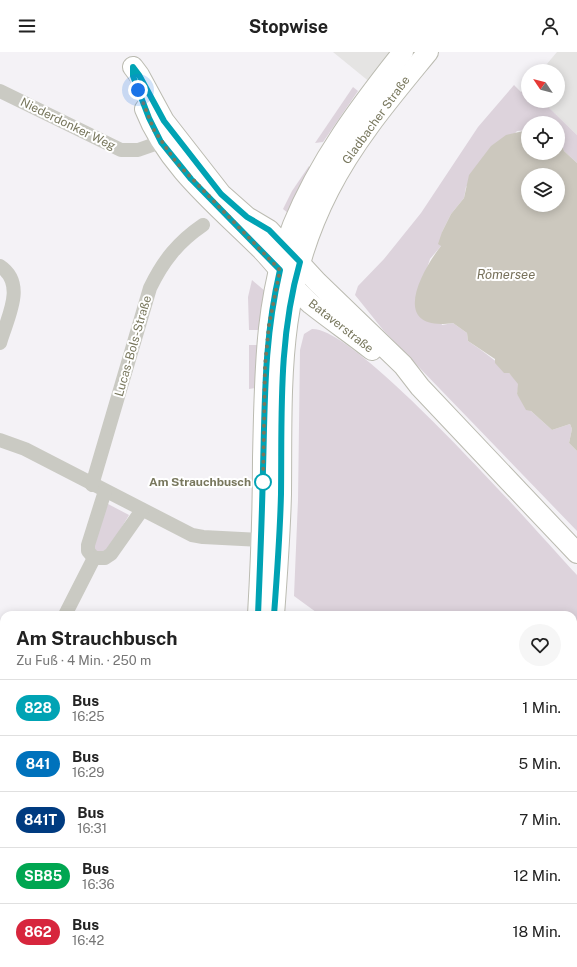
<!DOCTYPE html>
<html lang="de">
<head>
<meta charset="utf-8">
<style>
  :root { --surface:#fff; --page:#f6f6f6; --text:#222; --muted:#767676; --line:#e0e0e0 }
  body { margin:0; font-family:"Public Sans",sans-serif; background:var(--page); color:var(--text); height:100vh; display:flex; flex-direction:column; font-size:15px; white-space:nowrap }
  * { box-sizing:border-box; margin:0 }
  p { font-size:13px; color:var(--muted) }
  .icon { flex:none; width:22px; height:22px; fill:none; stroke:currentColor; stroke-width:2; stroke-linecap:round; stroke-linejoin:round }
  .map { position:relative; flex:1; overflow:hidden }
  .sheet { position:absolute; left:0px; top:559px; width:577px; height:356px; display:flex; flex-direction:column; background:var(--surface); border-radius:12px 12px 0 0; box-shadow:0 2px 10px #0003 }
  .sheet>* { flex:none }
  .badge { padding:0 8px; border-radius:13px; font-size:14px; line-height:26px }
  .needle { width:26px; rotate:305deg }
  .fabs { position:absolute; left:521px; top:12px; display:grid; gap:8px }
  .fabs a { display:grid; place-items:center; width:44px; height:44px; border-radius:50%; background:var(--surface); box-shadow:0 2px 10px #0003; font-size:20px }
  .you { position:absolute; width:20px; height:20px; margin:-10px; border:3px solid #fff; border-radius:50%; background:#1a73e8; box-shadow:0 0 0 6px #1a73e833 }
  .map>.badge { position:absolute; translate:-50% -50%; box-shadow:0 0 0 2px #fff }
  .round { display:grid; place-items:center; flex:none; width:42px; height:42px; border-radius:21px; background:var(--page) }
  .headline { display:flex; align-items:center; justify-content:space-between; height:68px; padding:0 16px }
  h1 { font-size:19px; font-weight:700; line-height:30px }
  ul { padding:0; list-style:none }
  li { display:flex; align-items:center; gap:12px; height:56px; padding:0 16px; border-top:1px solid var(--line) }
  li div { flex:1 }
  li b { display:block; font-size:15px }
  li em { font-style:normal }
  li .badge { min-width:44px; font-weight:700; text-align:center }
  header { display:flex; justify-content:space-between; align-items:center; height:52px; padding:0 16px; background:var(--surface); font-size:18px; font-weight:700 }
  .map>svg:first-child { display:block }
  .built { fill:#e5e4e3 }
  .green { fill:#ddd3dc }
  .water { fill:#ccc8be; fill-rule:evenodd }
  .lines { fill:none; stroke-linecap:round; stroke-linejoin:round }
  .secondary-casing { stroke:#bbbbb1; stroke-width:22 }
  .street { stroke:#cacac3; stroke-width:14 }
  .secondary { stroke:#fff; stroke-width:20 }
  .line-casing { stroke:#fff; stroke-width:9 }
  .line { stroke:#00a3b4; stroke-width:6 }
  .walk { stroke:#78775d; stroke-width:4; stroke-dasharray:0 7.2 }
  .stop-dot { fill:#fff; stroke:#00a3b4; stroke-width:2 }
  .labels { text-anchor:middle; stroke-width:4; stroke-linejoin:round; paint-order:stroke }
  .street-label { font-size:12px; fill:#78775d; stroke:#fff }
  .stop-label { font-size:12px; font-weight:bold; fill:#78775d; stroke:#fff; text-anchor:end }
  .water-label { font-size:13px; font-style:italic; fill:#78725c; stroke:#fff }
</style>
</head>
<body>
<header><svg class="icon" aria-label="menu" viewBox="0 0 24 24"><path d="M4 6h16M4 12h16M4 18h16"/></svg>Stopwise<svg class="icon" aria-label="person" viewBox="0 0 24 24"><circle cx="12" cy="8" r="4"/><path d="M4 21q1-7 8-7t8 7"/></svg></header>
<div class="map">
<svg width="577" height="915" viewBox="0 0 577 915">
  <rect width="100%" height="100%" fill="#f4f2f6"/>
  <g class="built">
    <polygon points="333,0 395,0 371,31"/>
    <polygon points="557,0 577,0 577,83 542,49 558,49 558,19 541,19"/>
  </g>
  <g class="green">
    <path d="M514,33L521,40L528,34V49H542L577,83V111L564,99L561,90L558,88V71H528V78L517,79L466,135L464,146L451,162L442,180L441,194L430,207L426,219L442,273L453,271L467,281L468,289C487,302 504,314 519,332L517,342L531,359L552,378L570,372L572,377L569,391L577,399V479L384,279L355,243L358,234L384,207L421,161L478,75Z"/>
    <polygon points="353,35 358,39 323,90 315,91"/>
    <polygon points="309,114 310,116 288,161 283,157 292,139"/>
    <polygon points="252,228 265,239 259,278 249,278 248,245"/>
    <path d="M312,277C358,275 538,481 577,523V915H259V911H573V563H320L294,544L298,448L300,298L304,282Z"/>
    <polygon points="249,293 257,293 255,336 249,337"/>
    <polygon points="108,452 129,463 108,498 98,500 94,497 94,485"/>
    <polygon points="0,768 4,773 4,911 39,911 40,915 0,915"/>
  </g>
  <path class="water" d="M528,78V101H558V88L561,90L564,99L577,111V399L569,391L572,377L570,372L552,378L531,359L526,358L517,342L518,332L509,321H504L495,311V307L468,289L467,281L453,271C390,280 419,222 441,194L438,192L442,180L451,162L464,146L469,123L491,94L506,83ZM528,123H558V153H528Z"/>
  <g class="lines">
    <defs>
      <g id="secondary">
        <polyline points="133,15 139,23 164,69 221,142 247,165 269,178 317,230 403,313 420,335 577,501"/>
        <path d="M145,57C167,114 218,154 260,196C278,214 292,236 311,252C331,268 352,282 372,298"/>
        <path d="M258,563C261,511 263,458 263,406C265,327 264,247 293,173C319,109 360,54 403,0"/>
        <path d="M274,563C277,523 280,482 281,442C282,330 276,241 329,138C355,87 392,44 428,0"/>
        <polyline points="226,915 226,911"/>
        <polyline points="244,915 244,911"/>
      </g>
    </defs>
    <use href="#secondary" class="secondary-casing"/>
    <g class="street">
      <polyline points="0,39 121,98 138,98 161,90"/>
      <path d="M0,214C27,232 7,266 0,291"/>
      <polyline points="0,388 25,397 192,483 203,485 262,488 269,493"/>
      <path d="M92,433L150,236C163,209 178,190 203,173"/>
      <polyline points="105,439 88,493 88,499 94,506 105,506 111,502 142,458"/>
      <polyline points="65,563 94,506"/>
      <polyline points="4,648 1,650 4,655"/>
      <polyline points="114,911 115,915"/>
      <polyline points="131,915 132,911"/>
      <polyline points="212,915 214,911"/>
    </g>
    <use href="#secondary" class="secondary"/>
  </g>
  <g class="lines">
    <defs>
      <path id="line" d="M258,563C260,514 262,466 263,417C265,347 264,287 280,218L191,127L161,90L149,66L133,24V15L139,23L164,69L221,142L247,165L269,178L300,210C278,287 282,363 281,442C280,482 277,523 274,563"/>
    </defs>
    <use href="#line" class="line-casing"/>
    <use href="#line" class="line"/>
    <polyline class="walk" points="138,38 154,78 176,110 280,218 269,273 265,314 263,430"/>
  </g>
  <circle class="stop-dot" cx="263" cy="430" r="8"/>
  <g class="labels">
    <g class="street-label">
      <text transform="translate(376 68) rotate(-54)" y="4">Gladbacher Straße</text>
      <text transform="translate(68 72) rotate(26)" y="4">Niederdonker Weg</text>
      <text transform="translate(341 274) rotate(38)" y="4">Bataverstraße</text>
      <text transform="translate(133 294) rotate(-74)" y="4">Lucas-Bols-Straße</text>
    </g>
    <g class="stop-label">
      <text x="251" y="434">Am Strauchbusch</text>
    </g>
    <g class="water-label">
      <text x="506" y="227">Römersee</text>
    </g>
  </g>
</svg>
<div class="fabs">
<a><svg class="needle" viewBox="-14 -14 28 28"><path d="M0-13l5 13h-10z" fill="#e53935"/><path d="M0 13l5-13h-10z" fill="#767676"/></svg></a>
<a><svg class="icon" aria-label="locate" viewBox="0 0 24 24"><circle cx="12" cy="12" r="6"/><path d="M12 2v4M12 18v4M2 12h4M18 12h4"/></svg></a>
<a><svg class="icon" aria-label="layers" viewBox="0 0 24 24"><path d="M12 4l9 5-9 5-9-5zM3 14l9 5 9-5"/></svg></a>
</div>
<div class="you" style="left:138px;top:38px"></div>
<section class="sheet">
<div class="headline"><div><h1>Am Strauchbusch</h1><p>Zu Fuß · 4 Min. · 250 m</p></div><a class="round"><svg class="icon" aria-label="heart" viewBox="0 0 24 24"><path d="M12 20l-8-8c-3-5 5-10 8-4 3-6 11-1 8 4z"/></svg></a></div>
<ul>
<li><span class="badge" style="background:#00a3b4;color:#fff">828</span><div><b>Bus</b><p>16:25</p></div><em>1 Min.</em></li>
<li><span class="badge" style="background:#0072bc;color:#fff">841</span><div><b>Bus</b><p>16:29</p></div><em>5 Min.</em></li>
<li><span class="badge" style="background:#003b80;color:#fff">841T</span><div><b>Bus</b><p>16:31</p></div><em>7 Min.</em></li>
<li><span class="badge" style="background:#00a651;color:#fff">SB85</span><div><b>Bus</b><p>16:36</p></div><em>12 Min.</em></li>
<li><span class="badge" style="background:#d7263d;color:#fff">862</span><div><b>Bus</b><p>16:42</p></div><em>18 Min.</em></li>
</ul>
</section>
</div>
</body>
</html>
